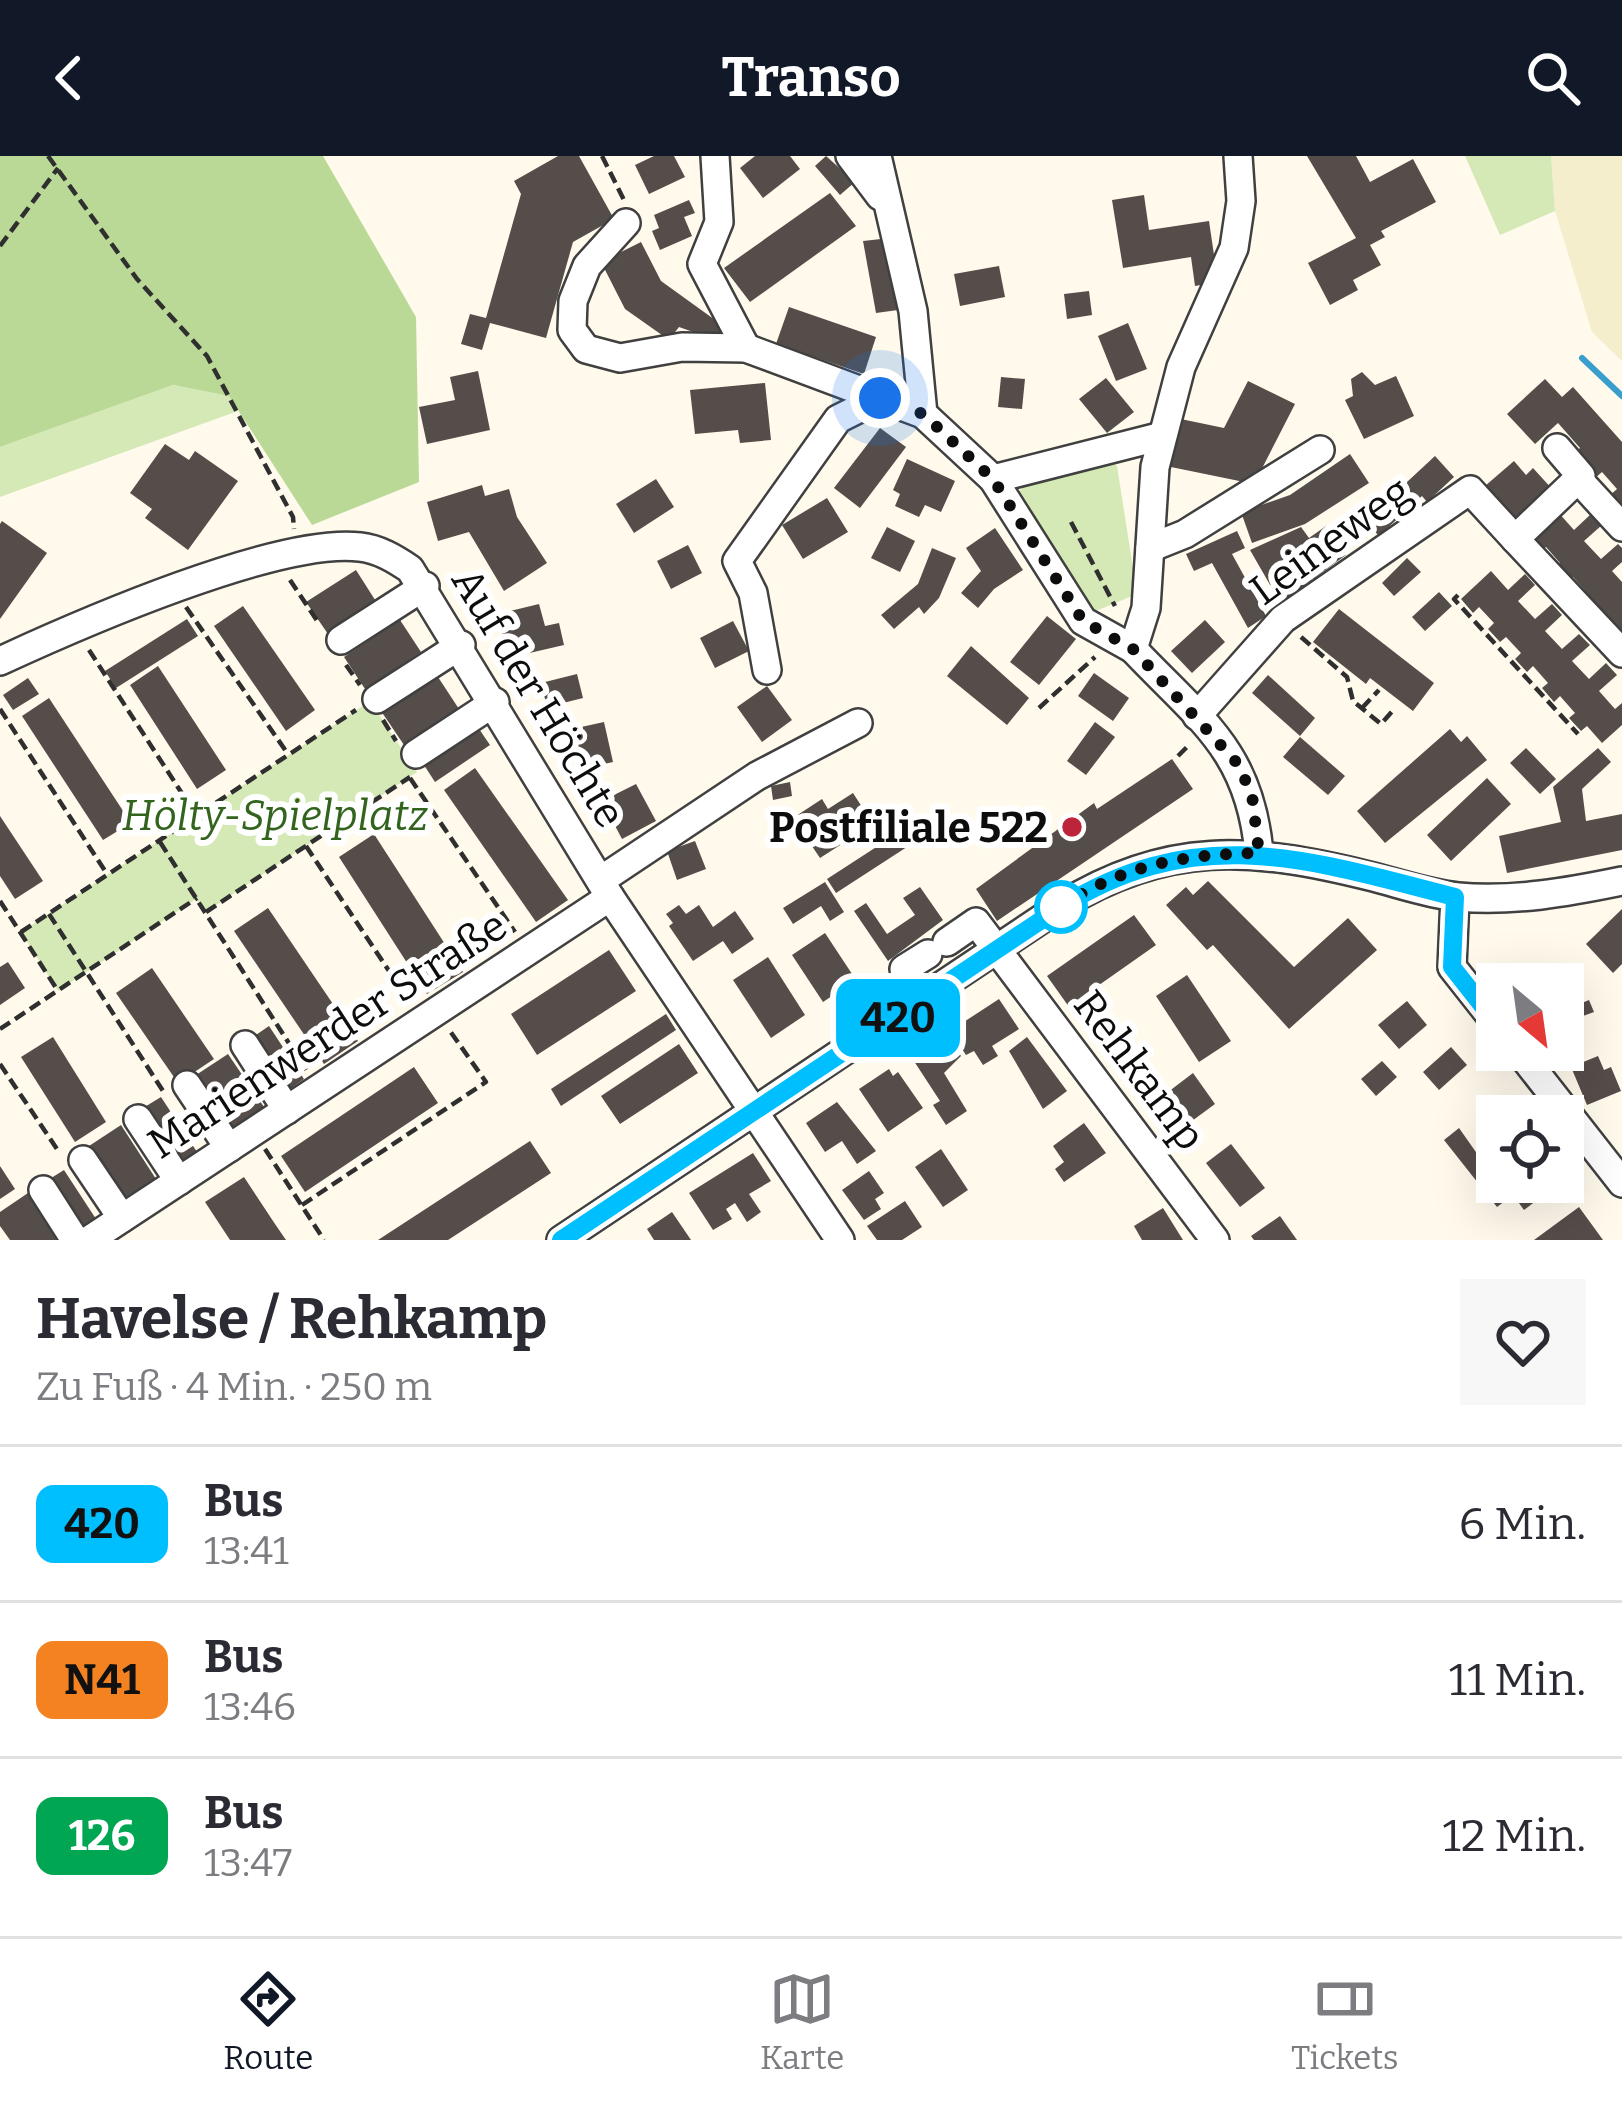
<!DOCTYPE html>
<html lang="de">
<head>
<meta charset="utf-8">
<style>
  :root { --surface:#fff; --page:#f7f7f7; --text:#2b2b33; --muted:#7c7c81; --line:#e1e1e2; --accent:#111827 }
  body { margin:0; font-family:Bitter,serif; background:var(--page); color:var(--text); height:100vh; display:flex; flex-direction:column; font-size:45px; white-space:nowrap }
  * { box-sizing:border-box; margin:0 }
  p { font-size:39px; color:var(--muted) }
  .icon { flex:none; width:66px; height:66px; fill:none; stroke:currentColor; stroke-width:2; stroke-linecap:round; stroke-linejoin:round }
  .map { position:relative; height:1084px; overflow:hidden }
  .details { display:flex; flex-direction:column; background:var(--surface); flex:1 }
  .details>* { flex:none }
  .badge { padding:0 24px; border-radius:18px; font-size:42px; line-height:78px }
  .needle { width:78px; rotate:151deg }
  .fabs { position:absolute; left:1476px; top:807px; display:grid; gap:24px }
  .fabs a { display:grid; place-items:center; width:108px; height:108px; border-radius:0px; background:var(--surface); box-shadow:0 12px 48px #0002; font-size:60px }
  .you { position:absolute; width:60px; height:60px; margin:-30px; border:9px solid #fff; border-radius:50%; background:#1a73e8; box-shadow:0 0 0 18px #1a73e833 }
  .map>.badge { position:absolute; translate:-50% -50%; box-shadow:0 0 0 6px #fff }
  .round { display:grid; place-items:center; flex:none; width:126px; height:126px; border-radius:0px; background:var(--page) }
  .head { display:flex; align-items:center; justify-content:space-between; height:204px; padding:0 36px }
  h1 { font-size:57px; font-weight:700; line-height:90px }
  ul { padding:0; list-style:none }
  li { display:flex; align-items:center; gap:36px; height:156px; padding:0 36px; border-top:3px solid var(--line) }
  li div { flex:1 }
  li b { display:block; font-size:45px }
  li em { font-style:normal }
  li .badge { min-width:132px; font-weight:700; text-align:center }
  header { display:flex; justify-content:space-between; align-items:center; height:156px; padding:0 36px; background:var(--accent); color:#fff; font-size:54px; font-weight:700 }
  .tab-bar { display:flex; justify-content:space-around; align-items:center; height:168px; border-top:3px solid var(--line); background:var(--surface); font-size:33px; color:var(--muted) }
  .tab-bar a { display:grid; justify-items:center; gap:6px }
  .tab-bar .current { color:var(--accent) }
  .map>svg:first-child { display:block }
  .farmland { fill:#f4eecd }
  .green { fill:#d5e9b6 }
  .forest { fill:#bad996 }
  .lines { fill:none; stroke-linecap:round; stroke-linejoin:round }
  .stream { stroke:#389ecd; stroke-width:6 }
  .building { fill:#554d49 }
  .minor-casing { stroke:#404040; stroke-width:32 }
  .path { stroke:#2f2f2f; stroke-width:4.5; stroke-dasharray:12 6; stroke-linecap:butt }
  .minor { stroke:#fff; stroke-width:27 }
  .line-casing { stroke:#fff; stroke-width:27 }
  .line { stroke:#00bfff; stroke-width:18 }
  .walk { stroke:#0d0d0d; stroke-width:12; stroke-dasharray:0 21.6 }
  .poi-dot { fill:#bc2539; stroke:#fff; stroke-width:4.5 }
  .stop-dot { fill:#fff; stroke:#00bfff; stroke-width:6 }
  .labels { text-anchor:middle; stroke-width:12; stroke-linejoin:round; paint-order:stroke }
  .street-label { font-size:42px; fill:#0d0d0d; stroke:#fff }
  .park-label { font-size:42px; font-style:italic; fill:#32641d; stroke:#fff }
  .poi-label { font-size:42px; font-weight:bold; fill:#0d0d0d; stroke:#fff; text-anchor:end }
</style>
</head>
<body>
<header><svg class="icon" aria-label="back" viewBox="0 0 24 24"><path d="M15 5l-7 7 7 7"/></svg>Transo<svg class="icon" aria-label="search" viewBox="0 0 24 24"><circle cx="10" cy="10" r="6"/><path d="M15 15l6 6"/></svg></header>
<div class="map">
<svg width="1622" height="1084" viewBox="0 0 1622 1084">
  <rect width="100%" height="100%" fill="#fffaec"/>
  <polygon class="farmland" points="1551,0 1622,0 1622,205 1592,176 1555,55"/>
  <g class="green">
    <polygon points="1465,0 1551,0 1555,55 1500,79"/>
    <polygon points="173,229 229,240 238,255 0,341 0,291"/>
    <polygon points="1108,302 1117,310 1137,438 1091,457 1019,336 1024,330"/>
    <polygon points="370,545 417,616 206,756 196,743 58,835 21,776"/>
  </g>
  <polygon class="forest" points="0,0 323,0 416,161 419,326 312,369 229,240 173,229 0,291"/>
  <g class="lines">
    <polyline class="stream" points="1582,202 1622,240"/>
  </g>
  <g class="building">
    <polygon points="558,0 579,0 614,63 573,86 546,182 490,167 482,194 461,188 470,158 486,162 521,38 514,25"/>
    <polygon points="654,0 674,0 685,21 649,38 635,9"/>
    <polygon points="755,0 790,0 800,13 763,42 740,12"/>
    <polygon points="826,0 855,26 840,39 815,10"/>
    <polygon points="1307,0 1356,0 1370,26 1413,3 1436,46 1381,75 1385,81 1370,89 1381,109 1353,124 1358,134 1330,149 1308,107 1356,82"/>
    <polygon points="830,37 856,70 750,146 724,112"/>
    <polygon points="1144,39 1149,74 1209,65 1218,126 1195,130 1191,101 1123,112 1112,44"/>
    <polygon points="689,44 695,57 684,61 692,80 660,94 652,75 659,72 654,59"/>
    <polygon points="881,83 898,154 876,157 863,85"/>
    <polygon points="641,86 661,125 729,174 724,187 679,171 669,184 625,153 601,106"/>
    <polygon points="999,110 1005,141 960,150 954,118"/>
    <polygon points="1089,135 1092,159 1067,163 1064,138"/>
    <polygon points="789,151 876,181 864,218 776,188"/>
    <polygon points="1128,167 1147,213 1116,225 1098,180"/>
    <polygon points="478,215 490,274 427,288 419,251 455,244 450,221"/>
    <polygon points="1362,216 1375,229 1396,220 1414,260 1364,283 1345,244 1353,240 1351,223"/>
    <polygon points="1001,221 1025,223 1022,253 998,251"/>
    <polygon points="1106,222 1134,256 1107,277 1079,243"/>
    <polygon points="1545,223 1562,241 1573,231 1622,286 1622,354 1609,340 1617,333 1602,316 1594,323 1572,299 1580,292 1558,267 1535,288 1507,258"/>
    <polygon points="1248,225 1295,248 1254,328 1166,310 1176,262 1224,272"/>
    <polygon points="765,227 771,284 740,287 738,274 695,278 690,234"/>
    <polygon points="880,272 906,291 860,352 834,332"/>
    <polygon points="165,288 189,304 195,295 238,325 188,394 145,362 152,353 130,337"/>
    <polygon points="1350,298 1369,327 1305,368 1252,387 1241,356 1290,339"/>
    <polygon points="1435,300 1454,321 1427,346 1422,340 1379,380 1365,365"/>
    <polygon points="907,303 955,325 941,356 925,349 919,361 895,350 900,338 893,334"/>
    <polygon points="1514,305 1526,319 1533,312 1553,334 1518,366 1485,330"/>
    <polygon points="656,323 674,351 634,377 616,348"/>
    <polygon points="482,329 485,340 509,333 517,361 547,407 504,435 469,376 438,385 427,346"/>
    <polygon points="827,342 848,376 803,403 782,369"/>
    <polygon points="1557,355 1574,374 1591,358 1602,369 1584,385 1601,403 1618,388 1622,392 1622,406 1612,415 1622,426 1622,487 1608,472 1614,467 1599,450 1593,456 1581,442 1587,437 1573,421 1566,426 1554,412 1560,407 1546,391 1540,396 1527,383"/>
    <polygon points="2,365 47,397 0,463 0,368"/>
    <polygon points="1326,370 1346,399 1313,423 1302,408 1315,429 1280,446 1250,394 1301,371 1309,382"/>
    <polygon points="887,371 915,385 900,416 871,402"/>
    <polygon points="995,372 1023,414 994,433 978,452 961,437 981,415 966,392"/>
    <polygon points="1237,375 1245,392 1232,398 1266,460 1248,472 1212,407 1194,415 1186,398"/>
    <polygon points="688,389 702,417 671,433 657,405"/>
    <polygon points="932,392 956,402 939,442 924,458 919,451 894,473 881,459 918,428"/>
    <polygon points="1407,402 1421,416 1394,440 1382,427"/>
    <polygon points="356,414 377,447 328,478 306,446"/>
    <polygon points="1491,415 1508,434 1525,418 1535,429 1518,445 1535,463 1552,448 1562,459 1545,475 1562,493 1579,478 1590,489 1572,505 1589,523 1606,507 1617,519 1599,535 1615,553 1622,547 1622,569 1602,587 1587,570 1581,575 1569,562 1575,557 1560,540 1554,546 1542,532 1548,527 1533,510 1527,516 1515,503 1521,497 1506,481 1500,486 1488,473 1494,467 1479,451 1473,457 1461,443"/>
    <polygon points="1439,436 1452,450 1425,475 1412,461"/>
    <polygon points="539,448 545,470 559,467 564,489 508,502 498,458"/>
    <polygon points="243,450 315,554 286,575 214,470"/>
    <polygon points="1339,453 1434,527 1413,555 1370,522 1366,528 1313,486"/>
    <polygon points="1047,460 1076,483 1039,529 1010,506"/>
    <polygon points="187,463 198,480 116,532 105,515"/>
    <polygon points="400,464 421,496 365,533 344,501"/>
    <polygon points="1205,464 1225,486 1192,517 1171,495"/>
    <polygon points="733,465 749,495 715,512 700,482"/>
    <polygon points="971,490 1029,542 1007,569 947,520"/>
    <polygon points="158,510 226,614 197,633 130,529"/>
    <polygon points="1094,517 1129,542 1113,565 1078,540"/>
    <polygon points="436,518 459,553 404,589 381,555"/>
    <polygon points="577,518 583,542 547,551 541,527"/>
    <polygon points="1268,519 1315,562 1300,580 1252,537"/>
    <polygon points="28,522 39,538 13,554 3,539"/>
    <polygon points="767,530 792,564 762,586 737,551"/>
    <polygon points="49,542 131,667 103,684 22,560"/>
    <polygon points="604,566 613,606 581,613 572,573"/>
    <polygon points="1095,566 1115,581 1086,619 1067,605"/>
    <polygon points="477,570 490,589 435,626 422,606"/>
    <polygon points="1450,573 1461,586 1467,580 1487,604 1385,687 1357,655"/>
    <polygon points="1300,581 1345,620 1328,639 1283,601"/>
    <polygon points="1526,592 1556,623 1540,638 1510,607"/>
    <polygon points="1598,592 1611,606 1582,633 1586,665 1622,658 1622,694 1507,717 1499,680 1561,666 1553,631"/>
    <polygon points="1172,603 1193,633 997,765 976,733 1094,647 1097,653"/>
    <polygon points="475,612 568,744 536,766 444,634"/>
    <polygon points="1487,622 1511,648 1451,705 1427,679"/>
    <polygon points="790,626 792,640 773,644 771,630"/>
    <polygon points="636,628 656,665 622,683 602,645"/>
    <polygon points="853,637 873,668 820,702 793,662 822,643 828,653"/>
    <polygon points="0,660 43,725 15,743 0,720"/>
    <polygon points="901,675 910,689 836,737 827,723"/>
    <polygon points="374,678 463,816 427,838 339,701"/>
    <polygon points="695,685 706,713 677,724 667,695"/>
    <polygon points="1208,725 1294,811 1348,762 1377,794 1289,873 1213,789 1207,794 1166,749 1186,731 1193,739"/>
    <polygon points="825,726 844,756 830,765 821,750 793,768 783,752"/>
    <polygon points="920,731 943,764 888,805 854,755 866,747 887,778 915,759 903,742"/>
    <polygon points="679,749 686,758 699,749 713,771 735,755 754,783 732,798 723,785 693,805 669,770 673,767 666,758"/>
    <polygon points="268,752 358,885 324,908 234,775"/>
    <polygon points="1622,753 1622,808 1613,817 1586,788"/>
    <polygon points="1134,759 1156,789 1092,834 1108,856 1084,872 1047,820"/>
    <polygon points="825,777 856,824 823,846 792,799"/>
    <polygon points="609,794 636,835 537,899 511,858"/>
    <polygon points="768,801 805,859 771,882 733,824"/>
    <polygon points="8,806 25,832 0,849 0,811"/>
    <polygon points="152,812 214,903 178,927 116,837"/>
    <polygon points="1187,819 1231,885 1199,906 1156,840"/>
    <polygon points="1563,835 1570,852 1589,844 1594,856 1572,864 1580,885 1563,892"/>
    <polygon points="999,843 1019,873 992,890 998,900 983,909 974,895 966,899 950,875"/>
    <polygon points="1407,845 1427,869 1399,893 1378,869"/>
    <polygon points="666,858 676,874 561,950 551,933"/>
    <polygon points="269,870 304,923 286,936 250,883"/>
    <polygon points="945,876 961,900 944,917 967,955 946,969 933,949 940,945 910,899"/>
    <polygon points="53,881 106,966 75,986 21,901"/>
    <polygon points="1027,881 1067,935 1043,953 1009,895"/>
    <polygon points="679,888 698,917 620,968 601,940"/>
    <polygon points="1451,891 1467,909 1439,934 1423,916"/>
    <polygon points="228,898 264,951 232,972 196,919"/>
    <polygon points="1598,900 1604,914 1611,911 1621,935 1587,949 1571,911"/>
    <polygon points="1382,905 1397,921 1376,940 1361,923"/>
    <polygon points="414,911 438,947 305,1036 281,1000"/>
    <polygon points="889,913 893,920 898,916 923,952 888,976 859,933"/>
    <polygon points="1193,917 1215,948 1177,976 1155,946"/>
    <polygon points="161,941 197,996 180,1008 143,952"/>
    <polygon points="837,946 876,995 857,1008 842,985 825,996 806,967"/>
    <polygon points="1084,967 1106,997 1064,1026 1055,1013 1064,1006 1053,990"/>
    <polygon points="121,969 156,1023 124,1044 89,990"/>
    <polygon points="1459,972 1497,1026 1541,1026 1549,1035 1524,1054 1513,1039 1497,1051 1444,984"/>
    <polygon points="530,985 551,1017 448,1084 378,1084"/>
    <polygon points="1231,988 1265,1032 1240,1051 1206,1007"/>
    <polygon points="941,993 968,1034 943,1051 915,1011"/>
    <polygon points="753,997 771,1025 749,1038 761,1056 747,1066 735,1047 726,1053 732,1063 713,1074 689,1037"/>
    <polygon points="0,1010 15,1033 0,1043"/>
    <polygon points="64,1014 96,1063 80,1074 48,1024"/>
    <polygon points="869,1015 884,1037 875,1043 881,1053 864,1064 842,1034"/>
    <polygon points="244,1021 275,1068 286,1084 230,1084 205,1046"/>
    <polygon points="28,1037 59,1084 10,1084 0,1070 0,1056"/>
    <polygon points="905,1045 922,1071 902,1084 877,1084 867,1070"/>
    <polygon points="1579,1051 1603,1084 1534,1084"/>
    <polygon points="1163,1052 1183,1084 1142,1084 1134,1070"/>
    <polygon points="672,1056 691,1084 654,1084 647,1073"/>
    <polygon points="1280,1060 1297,1084 1254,1084 1251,1080"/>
  </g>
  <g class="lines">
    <defs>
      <g id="minor">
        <polyline points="715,0 719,66 702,108 746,192"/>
        <polyline points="850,0 880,40"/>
        <polyline points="877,0 913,155 923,258"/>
        <path d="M1238,0L1241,45L1234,92L1181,211L1155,311L1146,452L1133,493C1199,563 1250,594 1259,697"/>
        <polyline points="626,67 587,110 573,145 572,174 586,193 620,202 682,191 746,192 923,258 993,323 1083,465 1133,493"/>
        <polyline points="993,323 1162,280"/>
        <polyline points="1578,323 1622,371"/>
        <polyline points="1515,383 1622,497"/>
        <polyline points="1150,392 1185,378 1320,294"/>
        <polyline points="341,484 425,430"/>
        <path d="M0,505C78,469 278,381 360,391C379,393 395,403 410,413L610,741L840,1084"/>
        <polyline points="767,514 753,437 737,405 838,263 880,242"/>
        <polyline points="377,543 461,489"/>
        <polyline points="1197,560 1283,463 1470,334 1515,383 1581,320 1557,292"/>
        <polyline points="416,598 495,546"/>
        <polyline points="601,724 757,620 858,567"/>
        <polyline points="1455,741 1452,811 1497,868"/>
        <polyline points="947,786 976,766 1215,1084"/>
        <polyline points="925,843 904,813 928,798"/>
        <polyline points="245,889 287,954"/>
        <polyline points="1518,894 1622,1027"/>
        <polyline points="187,929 229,992"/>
        <polyline points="138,963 179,1025"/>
        <polyline points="83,1004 122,1062"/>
        <polyline points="43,1034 75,1084"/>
        <polyline points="89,1084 610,741"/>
        <path d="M561,1084L1061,750C1167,684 1252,691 1369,720C1398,727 1428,738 1458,741C1513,746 1569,736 1622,725"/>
      </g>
    </defs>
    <use href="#minor" class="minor-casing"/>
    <g class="path">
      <polyline points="48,0 137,123 207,200 293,361 294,373"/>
      <polyline points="602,0 625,46"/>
      <polyline points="0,90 58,12"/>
      <polyline points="1071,366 1115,450"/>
      <polyline points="290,424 320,469"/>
      <polyline points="1458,439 1454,443 1578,578"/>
      <polyline points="186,451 288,598"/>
      <polyline points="1301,481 1347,521 1353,545 1381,568 1395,552"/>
      <polyline points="89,494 196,659"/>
      <polyline points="346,509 360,529"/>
      <polyline points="1039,552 1095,501"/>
      <polyline points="1362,552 1379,534"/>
      <polyline points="0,553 107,718"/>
      <polyline points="383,564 396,585"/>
      <polyline points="1178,600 1189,589"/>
      <polyline points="410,622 515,776"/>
      <polyline points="160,686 306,914"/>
      <polyline points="306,690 409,845"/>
      <polyline points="0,745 58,835"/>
      <polyline points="206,756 410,621"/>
      <polyline points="49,758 163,935"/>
      <polyline points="21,776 356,554"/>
      <polyline points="0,873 197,742"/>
      <polyline points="0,908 59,996"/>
      <polyline points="265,993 324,1084"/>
      <polyline points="302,1049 486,926 450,875"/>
    </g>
    <use href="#minor" class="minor"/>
  </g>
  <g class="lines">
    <defs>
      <path id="line" d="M561,1084L1061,751C1198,665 1310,704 1455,741L1452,811L1497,868"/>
    </defs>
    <use href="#line" class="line-casing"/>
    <use href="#line" class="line"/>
    <path class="walk" d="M880,242L923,258L993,323L1083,465L1133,493L1238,608L1252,639L1259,697C1186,698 1122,709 1061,751"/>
  </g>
  <circle class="poi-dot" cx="1072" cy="671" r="12"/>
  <circle class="stop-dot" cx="1061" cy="751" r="24"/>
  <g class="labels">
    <g class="street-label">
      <text transform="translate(1330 384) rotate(-36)" y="15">Leineweg</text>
      <text transform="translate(539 541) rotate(59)" y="15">Auf der Höchte</text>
      <text transform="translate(327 878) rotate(-33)" y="15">Marienwerder Straße</text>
      <text transform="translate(1140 914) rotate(53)" y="15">Rehkamp</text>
    </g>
    <g class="park-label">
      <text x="275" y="674">Hölty-Spielplatz</text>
    </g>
    <g class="poi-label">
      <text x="1048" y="686">Postfiliale 522</text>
    </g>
  </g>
</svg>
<div class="fabs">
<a><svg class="needle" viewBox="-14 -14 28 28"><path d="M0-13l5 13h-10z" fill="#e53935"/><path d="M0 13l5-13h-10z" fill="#7c7c81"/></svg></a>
<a><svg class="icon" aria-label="locate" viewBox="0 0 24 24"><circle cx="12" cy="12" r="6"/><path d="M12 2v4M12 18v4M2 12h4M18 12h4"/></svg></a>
</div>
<div class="you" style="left:880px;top:242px"></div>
<b class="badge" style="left:898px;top:862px;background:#00bfff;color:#111">420</b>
</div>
<section class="details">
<div class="head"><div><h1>Havelse / Rehkamp</h1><p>Zu Fuß · 4 Min. · 250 m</p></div><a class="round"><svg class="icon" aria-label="heart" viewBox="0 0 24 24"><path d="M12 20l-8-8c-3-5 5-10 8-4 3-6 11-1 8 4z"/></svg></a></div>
<ul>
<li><span class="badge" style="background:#00bfff;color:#111">420</span><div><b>Bus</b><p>13:41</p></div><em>6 Min.</em></li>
<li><span class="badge" style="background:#f58220;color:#111">N41</span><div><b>Bus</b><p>13:46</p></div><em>11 Min.</em></li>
<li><span class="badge" style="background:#00a651;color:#fff">126</span><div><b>Bus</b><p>13:47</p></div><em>12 Min.</em></li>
</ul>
</section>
<nav class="tab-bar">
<a class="current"><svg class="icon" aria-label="directions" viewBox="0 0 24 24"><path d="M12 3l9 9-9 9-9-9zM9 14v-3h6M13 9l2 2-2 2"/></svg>Route</a>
<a><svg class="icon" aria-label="map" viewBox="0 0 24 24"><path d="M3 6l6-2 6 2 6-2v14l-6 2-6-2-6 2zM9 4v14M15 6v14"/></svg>Karte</a>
<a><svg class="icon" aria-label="tickets" viewBox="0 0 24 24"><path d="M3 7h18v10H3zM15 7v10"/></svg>Tickets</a>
</nav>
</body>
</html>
